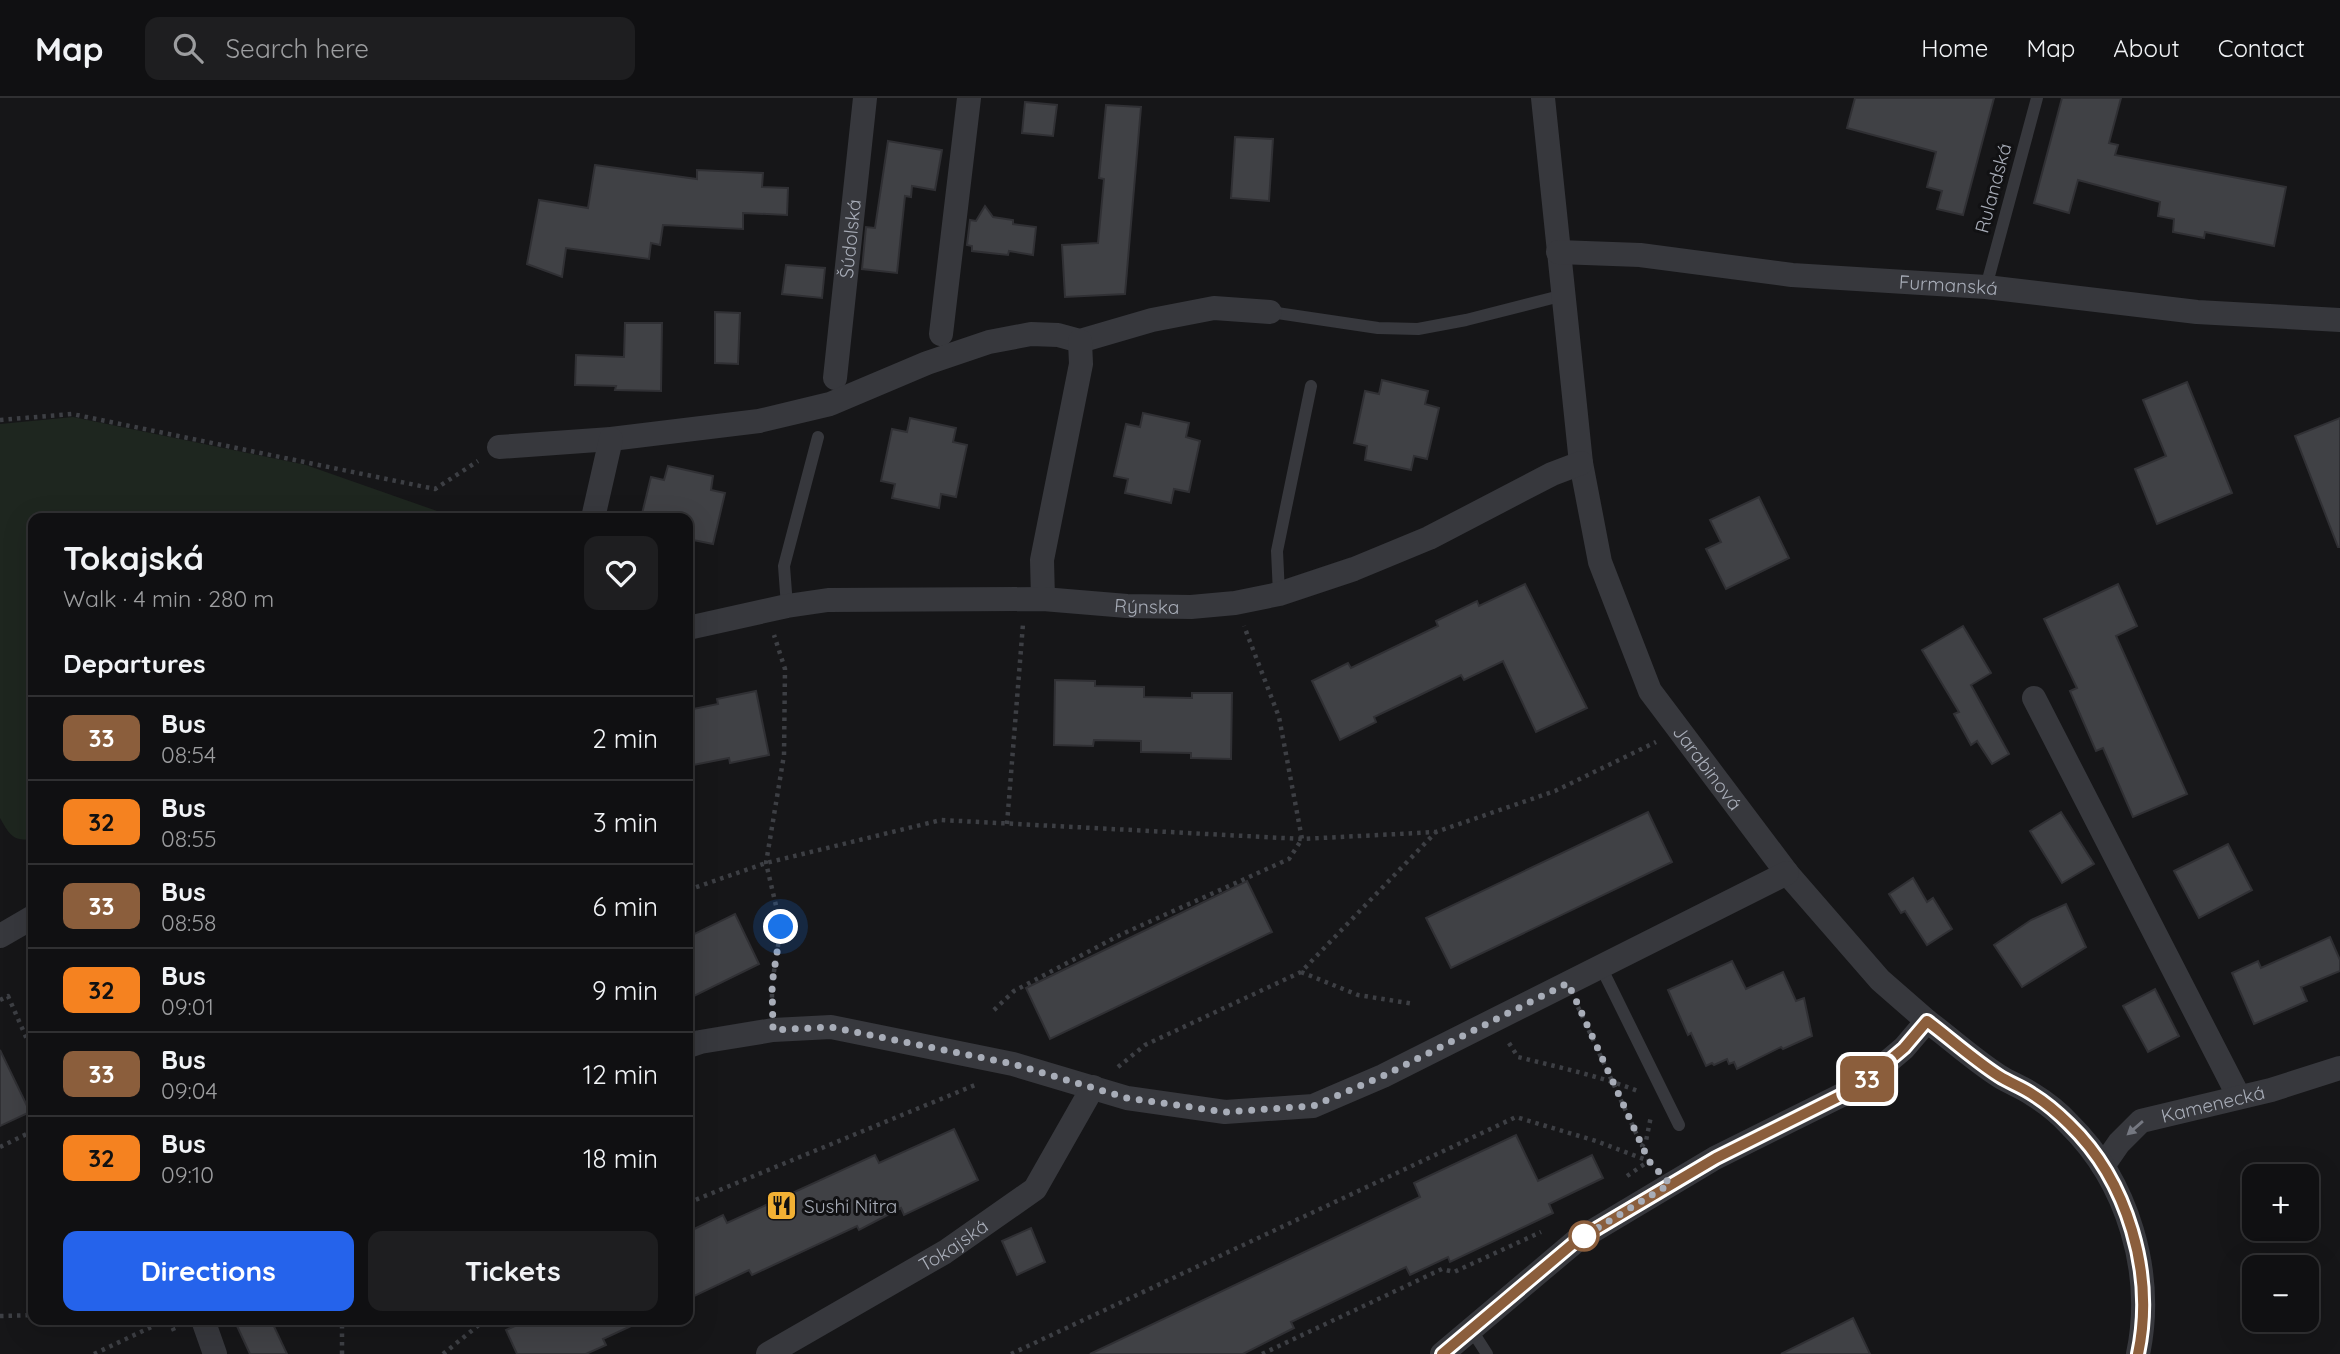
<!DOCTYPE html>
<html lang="en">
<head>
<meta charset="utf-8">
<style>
  :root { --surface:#101012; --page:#1e1e20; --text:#f1f3f6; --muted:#9c9d9f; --line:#303032; --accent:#2563eb }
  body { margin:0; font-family:Quicksand,sans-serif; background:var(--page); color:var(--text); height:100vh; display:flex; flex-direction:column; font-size:26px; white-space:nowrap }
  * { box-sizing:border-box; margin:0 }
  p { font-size:23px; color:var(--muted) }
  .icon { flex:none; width:38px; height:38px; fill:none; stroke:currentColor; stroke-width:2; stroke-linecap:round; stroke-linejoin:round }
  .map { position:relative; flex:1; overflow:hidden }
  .drawer { position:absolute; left:28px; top:415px; width:665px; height:812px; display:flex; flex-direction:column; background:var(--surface); border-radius:14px; box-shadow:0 7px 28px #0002,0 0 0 2px var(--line) }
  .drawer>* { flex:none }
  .badge { padding:0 14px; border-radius:10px; font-size:24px; line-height:46px }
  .controls { position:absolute; left:2242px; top:1066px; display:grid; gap:14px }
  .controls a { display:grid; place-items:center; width:77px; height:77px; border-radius:14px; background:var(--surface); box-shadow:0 7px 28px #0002,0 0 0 2px var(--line); font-size:35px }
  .you { position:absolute; width:35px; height:35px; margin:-18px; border:5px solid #fff; border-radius:50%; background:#1a73e8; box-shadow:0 0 0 10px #1a73e833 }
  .map>.badge { position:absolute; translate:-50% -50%; box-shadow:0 0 0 4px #fff }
  h2 { padding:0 35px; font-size:26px; line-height:63px }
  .round { display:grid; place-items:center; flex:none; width:74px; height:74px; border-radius:14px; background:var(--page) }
  .head { display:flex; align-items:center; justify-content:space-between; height:119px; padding:0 35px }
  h1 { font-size:33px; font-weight:800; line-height:52px }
  .button { display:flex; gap:14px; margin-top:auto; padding:14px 35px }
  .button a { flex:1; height:80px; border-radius:14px; background:var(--accent); color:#fff; font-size:28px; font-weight:800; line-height:80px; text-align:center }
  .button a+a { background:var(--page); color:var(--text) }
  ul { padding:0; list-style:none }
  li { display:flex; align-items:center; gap:21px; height:84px; padding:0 35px; border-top:2px solid var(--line) }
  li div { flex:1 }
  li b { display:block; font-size:26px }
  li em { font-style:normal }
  li .badge { min-width:77px; font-weight:700; text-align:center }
  header { display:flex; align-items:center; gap:42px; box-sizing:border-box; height:98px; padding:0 35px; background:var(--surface); border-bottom:2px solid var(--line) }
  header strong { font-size:33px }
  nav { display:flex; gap:38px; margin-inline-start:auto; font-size:24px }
  .search { width:490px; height:63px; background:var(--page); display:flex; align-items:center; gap:18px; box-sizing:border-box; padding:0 24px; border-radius:14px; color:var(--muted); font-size:26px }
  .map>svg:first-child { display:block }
  .green { fill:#1e261f }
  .building { fill:#404145; stroke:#303034; stroke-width:2 }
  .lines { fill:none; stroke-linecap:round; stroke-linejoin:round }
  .path { stroke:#3d3f44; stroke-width:4.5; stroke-dasharray:3.5 5; stroke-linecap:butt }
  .lane { stroke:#37383d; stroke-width:12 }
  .street { stroke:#37383d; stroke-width:24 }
  .oneway { fill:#757881 }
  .line-casing { stroke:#fff; stroke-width:16 }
  .line { stroke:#8b5e3c; stroke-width:10 }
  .walk { stroke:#a8adb8; stroke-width:7; stroke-dasharray:0 12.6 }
  .stop-dot { fill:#fff; stroke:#8b5e3c; stroke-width:3.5 }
  .labels { text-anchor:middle; stroke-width:6; stroke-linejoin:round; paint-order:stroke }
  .street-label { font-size:19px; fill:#a8adb8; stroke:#111113 }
  .poi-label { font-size:19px; fill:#a8adb8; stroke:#111113; text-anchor:start }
</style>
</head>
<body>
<header>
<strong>Map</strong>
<div class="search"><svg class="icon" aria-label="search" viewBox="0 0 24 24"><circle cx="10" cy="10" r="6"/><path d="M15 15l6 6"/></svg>Search here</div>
<nav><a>Home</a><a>Map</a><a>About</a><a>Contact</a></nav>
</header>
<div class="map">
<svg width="2340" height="1256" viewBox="0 0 2340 1256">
  <rect width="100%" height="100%" fill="#161618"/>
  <path class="green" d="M73,319L306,367L457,420H33V741C13,744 9,736 0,720V326Z"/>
  <g class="building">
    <polygon points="1855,0 1994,0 1963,117 1937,111 1942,93 1927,89 1936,54 1847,30"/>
    <polygon points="2062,0 2121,0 2109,45 2118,47 2115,57 2286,89 2274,148 2205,134 2204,140 2173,134 2174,121 2158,118 2160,104 2078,82 2069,115 2034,105"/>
    <polygon points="1025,4 1057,7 1053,38 1022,35"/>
    <polygon points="1106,7 1141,9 1125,196 1065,199 1062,147 1098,145 1104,81 1099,80"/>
    <polygon points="1235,39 1273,41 1269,103 1231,100"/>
    <polygon points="888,43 942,52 935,92 912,88 911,99 905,98 897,175 862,171 866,129 875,130"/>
    <polygon points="595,67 697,81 697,72 763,75 762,89 788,90 787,117 743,115 743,131 663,127 660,147 651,145 649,161 566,150 562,179 527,166 539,102 588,110"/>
    <polygon points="985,108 993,119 1013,122 1013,126 1036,129 1033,157 1009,153 1008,157 972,153 972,148 967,147 970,122 976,123"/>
    <polygon points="786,167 825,170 822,200 782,196"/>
    <polygon points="715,214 740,215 738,266 715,265"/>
    <polygon points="625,225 662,225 661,293 615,292 616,288 575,287 576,257 624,259"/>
    <polygon points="1382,282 1428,293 1425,306 1439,310 1427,361 1414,358 1411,372 1365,362 1367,348 1354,345 1365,293 1379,296"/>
    <polygon points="2187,284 2232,395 2157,426 2135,371 2166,358 2143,302"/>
    <polygon points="1143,315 1189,325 1186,339 1200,343 1189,394 1174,391 1171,405 1125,395 1128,381 1114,378 1126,326 1140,329"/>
    <polygon points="910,320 956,330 953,344 967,347 956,399 941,396 939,410 892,400 895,386 881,383 892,331 907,334"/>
    <polygon points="2340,320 2340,449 2338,449 2295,338"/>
    <polygon points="668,368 713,378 711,392 725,395 713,446 688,441 688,420 641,420 651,379 664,382"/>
    <polygon points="1759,399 1789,460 1726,491 1706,451 1721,444 1710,422"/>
    <polygon points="1525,486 1587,610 1536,634 1503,563 1464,582 1461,577 1418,598 1374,619 1376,624 1340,642 1312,583 1348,565 1351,570 1438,528 1436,523 1477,503 1479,508"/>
    <polygon points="2118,486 2137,528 2116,538 2187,696 2133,719 2103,650 2096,653 2070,593 2077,590 2044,521"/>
    <polygon points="1963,528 1991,575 1971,587 2009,656 1992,666 1977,643 1971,647 1954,616 1959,614 1922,552"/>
    <polygon points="1055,582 1095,583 1095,588 1144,589 1144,599 1192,600 1192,595 1232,595 1231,661 1191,660 1191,655 1141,654 1141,643 1094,642 1093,648 1054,647"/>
    <polygon points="756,593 769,657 730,665 729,660 688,668 688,612 718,606 717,601"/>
    <polygon points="1648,714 1672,764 1451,870 1426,820"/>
    <polygon points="2061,714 2094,766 2062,785 2030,733"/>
    <polygon points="2228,746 2252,792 2199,820 2174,773"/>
    <polygon points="1913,780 1927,804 1933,800 1952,831 1927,847 1905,813 1901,815 1889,796"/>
    <polygon points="1247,783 1272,834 1050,941 1026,890"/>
    <polygon points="2066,806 2086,849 2022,889 1994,847 2031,822"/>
    <polygon points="735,816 759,866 688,901 688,839"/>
    <polygon points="2330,839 2340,862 2340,873 2301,889 2307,903 2254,926 2232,875 2258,863 2261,870"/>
    <polygon points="1732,863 1746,891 1783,874 1796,903 1804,900 1812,938 1783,951 1781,949 1737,971 1734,964 1729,966 1727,961 1714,967 1712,965 1706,968 1691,935 1688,937 1668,892"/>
    <polygon points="2155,891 2179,938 2148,954 2123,908"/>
    <polygon points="0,952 30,1014 0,1028"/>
    <polygon points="954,1031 978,1082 904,1117 901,1110 859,1132 857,1128 752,1177 749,1172 688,1201 688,1134 723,1117 727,1125 875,1057 879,1065"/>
    <polygon points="1516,1037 1538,1083 1592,1057 1603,1080 1549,1106 1553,1115 1450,1164 1448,1159 1410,1177 1406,1169 1291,1224 1294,1230 1243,1256 1090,1256 1420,1099 1414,1085"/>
    <polygon points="1031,1130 1045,1164 1017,1177 1002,1143"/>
    <polygon points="1853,1220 1870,1256 1781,1256"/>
    <polygon points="252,1222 271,1222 287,1256 250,1256 237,1228"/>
    <polygon points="528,1222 644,1222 603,1241 606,1247 586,1256 517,1256 506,1232"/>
  </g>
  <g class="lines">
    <g class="path">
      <polyline points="0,322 72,316 435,391 478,363"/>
      <polyline points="1007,726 1023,526"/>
      <polyline points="688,792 766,765 941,722 1302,741 1436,734 1555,693 1656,644"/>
      <polyline points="1301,874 1358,897 1414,906"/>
      <polyline points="0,902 8,898 33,955"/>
      <polyline points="772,908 772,886 781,829 766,765 784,657 785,571 774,537"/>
      <polyline points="1578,909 1642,1048"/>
      <polyline points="994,912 1014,893 1120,837 1289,761 1302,741 1279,619 1244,528"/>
      <path d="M1509,945L1518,959C1558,969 1599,978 1638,993"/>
      <polyline points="1118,969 1145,947 1301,874 1435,735"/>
      <polyline points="0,1049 33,1033"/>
      <polyline points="1627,1078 1649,1063 1642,1048 1646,1043 1651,1018"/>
      <polyline points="688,1105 975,987"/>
      <polyline points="0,1218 33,1217"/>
      <polyline points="169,1222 176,1237"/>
      <polyline points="94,1256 166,1222"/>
      <polyline points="342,1256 342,1222"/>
      <polyline points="443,1256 485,1222"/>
      <polyline points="1011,1256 1516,1019 1596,1043 1649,1063 1653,1067"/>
      <polyline points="1262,1256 1442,1171 1454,1174 1541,1134"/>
    </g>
    <g class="lane">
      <polyline points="1986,189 2037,0"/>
      <polyline points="1270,214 1378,230 1418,231 1466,222 1564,197"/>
      <polyline points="1279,496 1277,453 1311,288"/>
      <polyline points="787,508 784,468 818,339"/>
      <polyline points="1601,869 1679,1027"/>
      <polyline points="1471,1231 1487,1256"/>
    </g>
    <g class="street">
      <path id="s1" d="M1543,0L1581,365L1600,464L1650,593L1787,775L1880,882L1927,923"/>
      <path id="s2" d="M1558,154L1640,157L1792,177L1986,189L2197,214L2340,222"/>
      <polyline points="941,236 969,0"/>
      <path id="s3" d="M835,280L865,0"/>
      <polyline points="499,349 611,341 759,323 830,306 927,265 989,244 1031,236 1058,237 1080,243 1152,222 1214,210 1270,214"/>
      <polyline points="593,420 611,341"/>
      <polyline points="1043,501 1042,462 1081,266 1080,243"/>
      <path id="s4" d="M688,530L787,508L828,502L1043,501L1127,508L1191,509L1235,505L1279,496L1354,471L1429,440L1552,376L1581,365"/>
      <polyline points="2034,600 2239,999"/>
      <polyline points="0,838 33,819"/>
      <polyline points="688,948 700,944 773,932 831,929 1013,966 1127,1000 1225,1014 1313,1008 1383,978 1787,775"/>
      <path id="s5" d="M2103,1068L2119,1045L2141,1023L2271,992L2340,970"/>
      <polyline points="203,1222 215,1256"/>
      <path id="s6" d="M768,1256L945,1154L1035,1091L1093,989"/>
      <path d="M1442,1256L1576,1143L1715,1060L1858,989L1904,950L1927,923C1951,941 1974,962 1999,978C2010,985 2022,989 2032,996C2045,1004 2059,1015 2069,1026C2128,1084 2155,1175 2138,1256"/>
    </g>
  </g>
  <defs><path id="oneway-solid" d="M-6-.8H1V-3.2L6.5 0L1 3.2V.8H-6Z" transform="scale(1.75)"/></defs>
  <use class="oneway" href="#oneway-solid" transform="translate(2135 1030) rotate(139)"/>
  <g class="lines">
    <defs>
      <path id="line" d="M1442,1256L1576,1143L1716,1060L1858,989L1904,950L1927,923C1951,941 1974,962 1999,978C2010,985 2022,989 2032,996C2045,1004 2058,1015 2069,1026C2128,1083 2155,1176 2138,1256"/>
    </defs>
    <use href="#line" class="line-casing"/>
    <use href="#line" class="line"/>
    <polyline class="walk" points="781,829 772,886 773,932 831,929 1013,966 1127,1000 1225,1014 1313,1008 1383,978 1568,885 1649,1063 1670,1086 1576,1143 1584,1138"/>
  </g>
  <defs>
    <symbol id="restaurant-square" viewBox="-11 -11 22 22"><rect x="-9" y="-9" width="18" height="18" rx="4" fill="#f2b134" stroke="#111113"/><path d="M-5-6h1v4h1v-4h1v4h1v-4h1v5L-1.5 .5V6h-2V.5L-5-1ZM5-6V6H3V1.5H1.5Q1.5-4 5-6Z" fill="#111"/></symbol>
  </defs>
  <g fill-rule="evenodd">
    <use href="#restaurant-square" x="764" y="1090" width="35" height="35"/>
  </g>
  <circle class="stop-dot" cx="1584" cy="1138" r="14"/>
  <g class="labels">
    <g class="street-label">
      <text transform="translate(1993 90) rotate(-75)" y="7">Rulandská</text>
      <text dy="7" stroke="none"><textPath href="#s3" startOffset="140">Šúdolská</textPath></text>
      <text dy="7" stroke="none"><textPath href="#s2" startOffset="392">Furmanská</textPath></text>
      <text dy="7" stroke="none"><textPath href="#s4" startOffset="462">Rýnska</textPath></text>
      <text dy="7" stroke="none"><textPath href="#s1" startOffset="702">Jarabinová</textPath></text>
      <text dy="7" stroke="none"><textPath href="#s5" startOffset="133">Kamenecká</textPath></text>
      <text dy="7" stroke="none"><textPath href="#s6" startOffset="215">Tokajská</textPath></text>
    </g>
    <g class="poi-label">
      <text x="804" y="1115">Sushi Nitra</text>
    </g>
  </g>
</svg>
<div class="controls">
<a>+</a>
<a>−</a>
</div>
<div class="you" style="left:781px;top:829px"></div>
<b class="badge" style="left:1867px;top:981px;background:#8b5e3c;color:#fff">33</b>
<section class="drawer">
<div class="head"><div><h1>Tokajská</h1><p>Walk · 4 min · 280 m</p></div><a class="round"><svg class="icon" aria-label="heart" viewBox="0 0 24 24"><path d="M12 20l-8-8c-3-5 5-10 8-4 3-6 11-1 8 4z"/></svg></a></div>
<h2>Departures</h2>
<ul>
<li><span class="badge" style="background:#8b5e3c;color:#fff">33</span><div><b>Bus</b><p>08:54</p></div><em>2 min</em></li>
<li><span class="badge" style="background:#f58220;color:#111">32</span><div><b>Bus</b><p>08:55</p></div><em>3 min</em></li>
<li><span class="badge" style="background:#8b5e3c;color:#fff">33</span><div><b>Bus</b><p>08:58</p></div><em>6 min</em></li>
<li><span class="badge" style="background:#f58220;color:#111">32</span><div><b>Bus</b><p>09:01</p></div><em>9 min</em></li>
<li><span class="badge" style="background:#8b5e3c;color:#fff">33</span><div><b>Bus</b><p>09:04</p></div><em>12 min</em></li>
<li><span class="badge" style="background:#f58220;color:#111">32</span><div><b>Bus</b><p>09:10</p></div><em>18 min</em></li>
</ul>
<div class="button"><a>Directions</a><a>Tickets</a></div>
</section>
</div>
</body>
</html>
